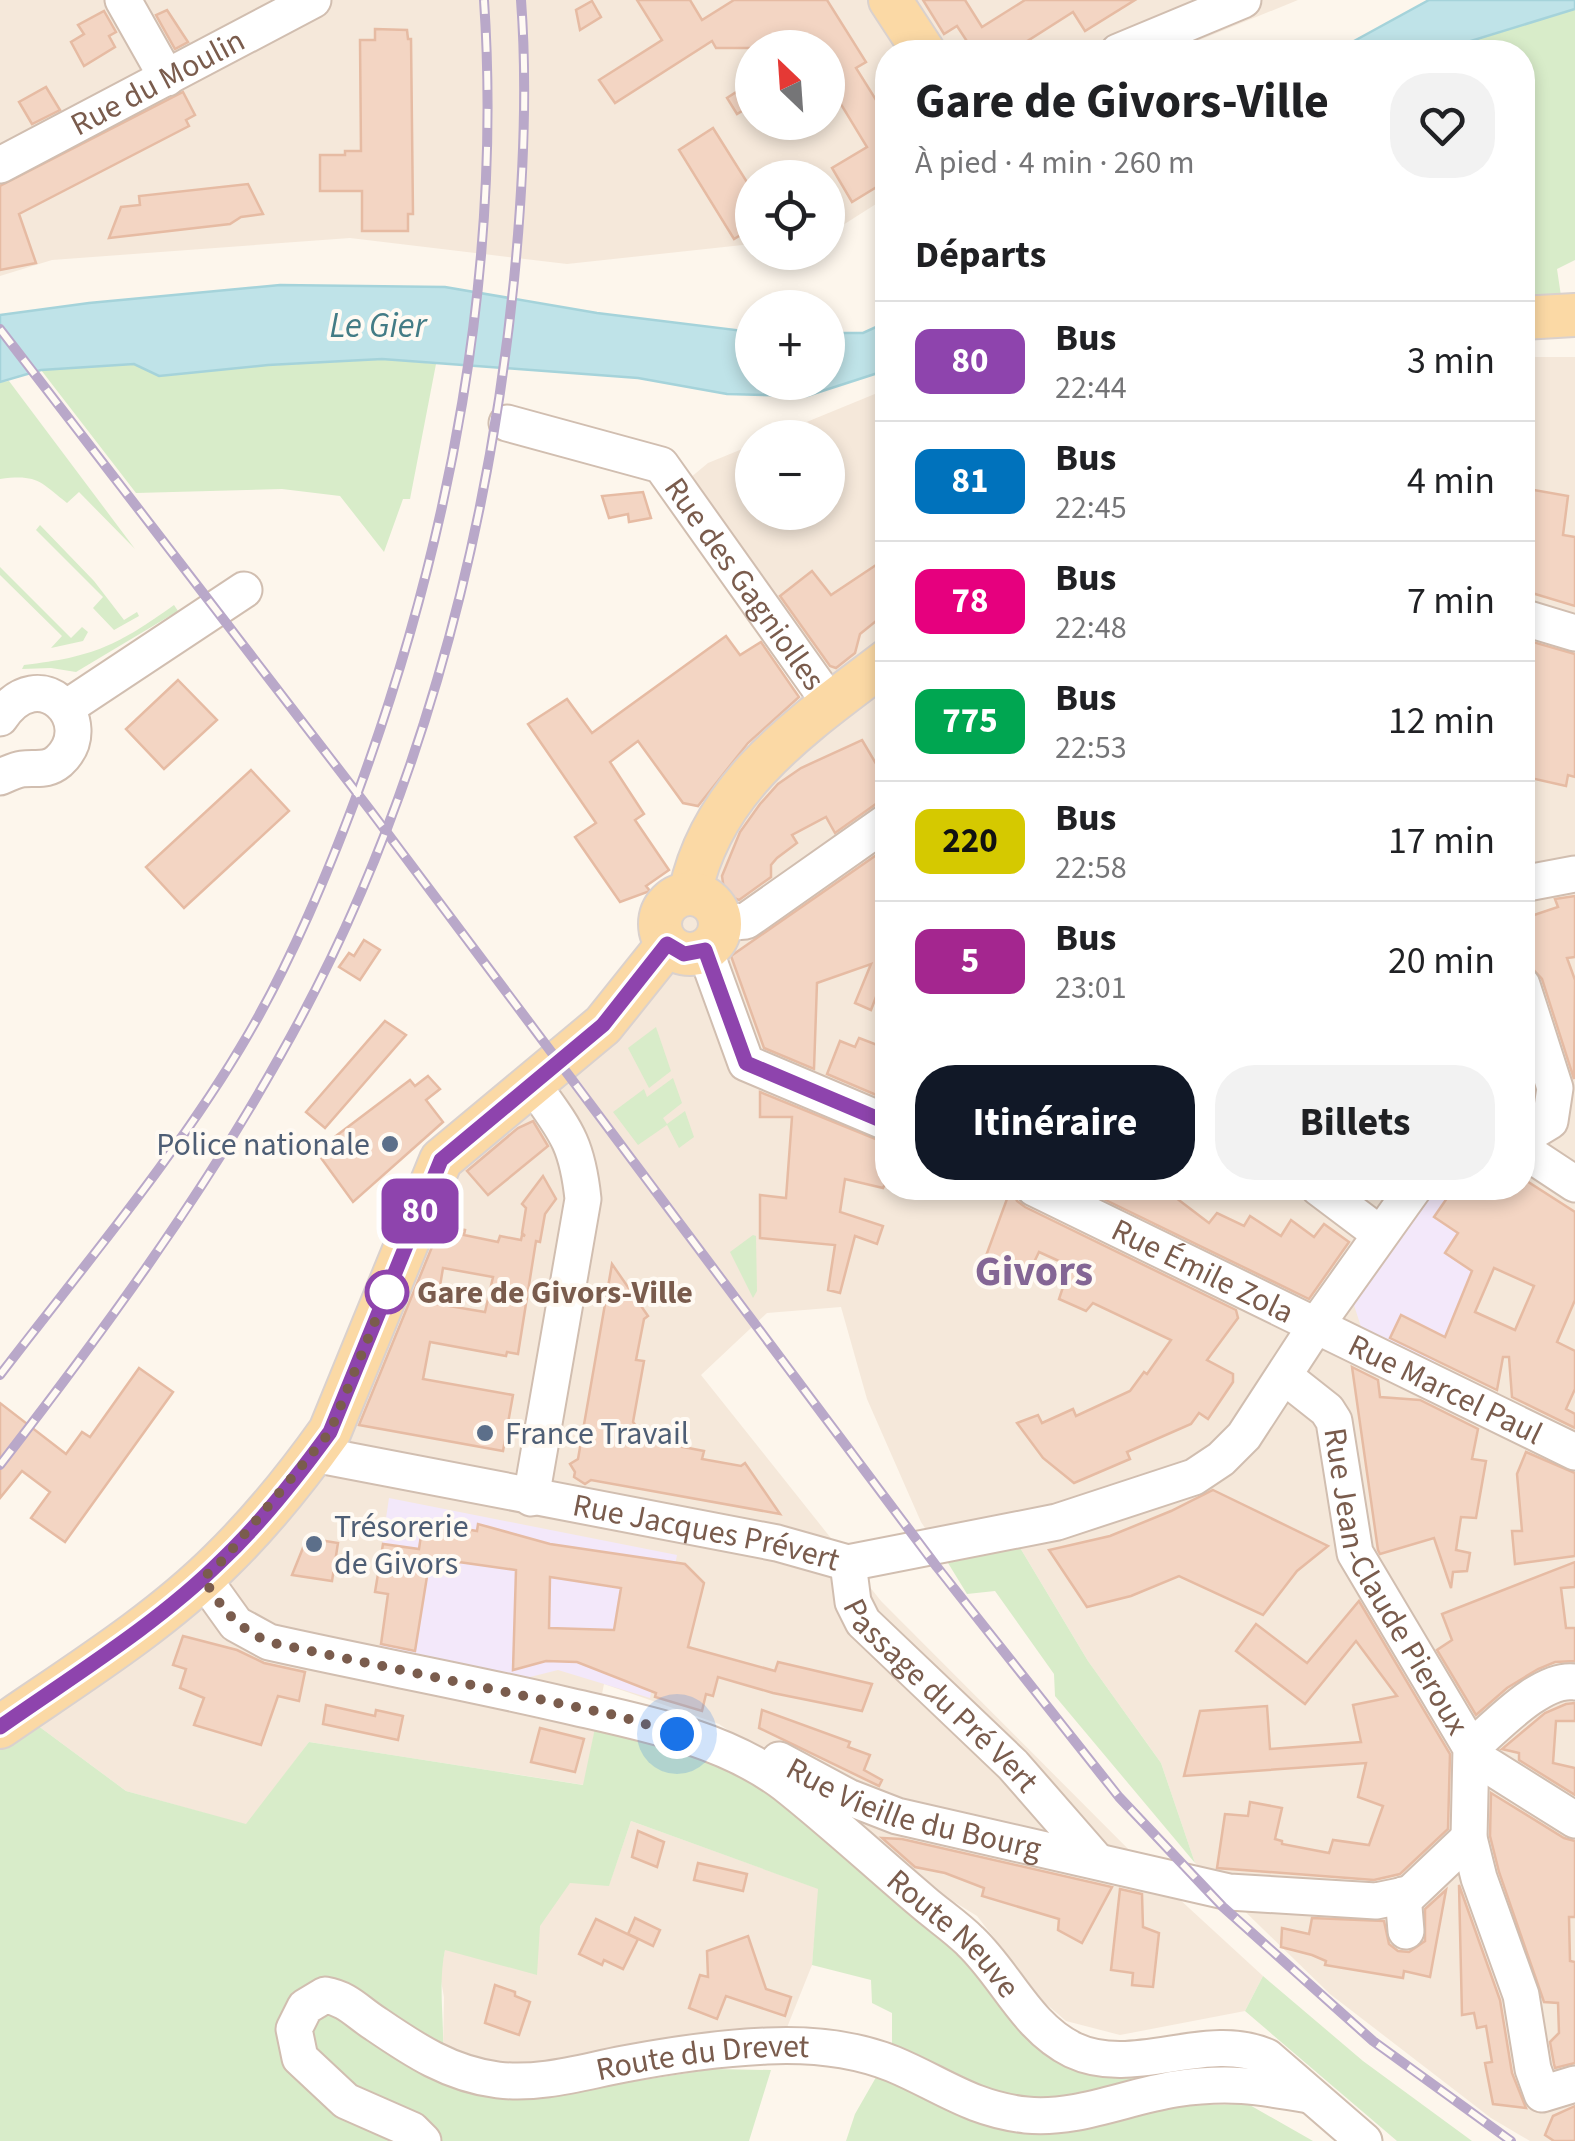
<!DOCTYPE html>
<html lang="fr">
<head>
<meta charset="utf-8">
<style>
  :root { --surface:#fff; --page:#f2f2f2; --text:#202124; --muted:#757577; --line:#e0e0e0; --accent:#111827 }
  body { margin:0; font-family:"Source Sans 3",sans-serif; background:var(--page); color:var(--text); height:100vh; display:flex; flex-direction:column; font-size:38px; white-space:nowrap }
  * { box-sizing:border-box; margin:0 }
  p { font-size:32px; color:var(--muted) }
  .icon { flex:none; width:55px; height:55px; fill:none; stroke:currentColor; stroke-width:2; stroke-linecap:round; stroke-linejoin:round }
  .map { position:relative; flex:1; overflow:hidden }
  .panel { position:absolute; left:875px; top:40px; width:660px; height:1160px; display:flex; flex-direction:column; background:var(--surface); border-radius:40px; box-shadow:0 5px 15px #0003 }
  .panel>* { flex:none }
  .badge { padding:0 20px; border-radius:15px; font-size:35px; line-height:65px }
  .needle { width:65px; rotate:335deg }
  .tools { position:absolute; left:735px; top:30px; display:grid; gap:20px }
  .tools a { display:grid; place-items:center; width:110px; height:110px; border-radius:50%; background:var(--surface); box-shadow:0 5px 15px #0003; font-size:50px }
  .you { position:absolute; width:50px; height:50px; margin:-25px; border:8px solid #fff; border-radius:50%; background:#1a73e8; box-shadow:0 0 0 15px #1a73e833 }
  .map>.badge { position:absolute; translate:-50% -50%; box-shadow:0 0 0 5px #fff }
  h2 { padding:0 40px; font-size:38px; line-height:90px }
  .round { display:grid; place-items:center; flex:none; width:105px; height:105px; border-radius:40px; background:var(--page) }
  .summary { display:flex; align-items:center; justify-content:space-between; height:170px; padding:0 40px }
  h1 { font-size:48px; font-weight:700; line-height:75px }
  .button { display:flex; gap:20px; margin-top:auto; padding:20px 40px }
  .button a { flex:1; height:115px; border-radius:40px; background:var(--accent); color:#fff; font-size:40px; font-weight:700; line-height:115px; text-align:center }
  .button a+a { background:var(--page); color:var(--text) }
  ul { padding:0; list-style:none }
  li { display:flex; align-items:center; gap:30px; height:120px; padding:0 40px; border-top:2px solid var(--line) }
  li div { flex:1 }
  li b { display:block; font-size:38px }
  li em { font-style:normal }
  li .badge { min-width:110px; font-weight:700; text-align:center }
  .map>svg:first-child { display:block }
  .residential { fill:#f5e8da; fill-rule:evenodd }
  .education { fill:#f3e8fa }
  .green { fill:#d8ecc9 }
  .water { fill:#bfe3e8; stroke:#a5d3da; stroke-width:2.5 }
  .building { fill:#f3d5c3; stroke:#e6bba3; stroke-width:2.5; fill-rule:evenodd }
  .lines { fill:none; stroke-linecap:round; stroke-linejoin:round }
  .minor-casing { stroke:#d1beb0; stroke-width:39 }
  .major-casing { stroke:#dad1cd; stroke-width:46 }
  .minor { stroke:#fff; stroke-width:35 }
  .major { stroke:#fbd9a5; stroke-width:42 }
  .rail-casing { stroke:#b9a8c9; stroke-width:10 }
  .rail { stroke:#fffaf3; stroke-width:6; stroke-dasharray:19; stroke-linecap:butt }
  .line-casing { stroke:#fff; stroke-width:22 }
  .line { stroke:#8e44ad; stroke-width:15 }
  .walk { stroke:#7a5c4d; stroke-width:10; stroke-dasharray:0 18 }
  .service-dot { fill:#5c6f8a; stroke:#fffaf3; stroke-width:4 }
  .stop-dot { fill:#fff; stroke:#8e44ad; stroke-width:5 }
  .labels { text-anchor:middle; stroke-width:8; stroke-linejoin:round; paint-order:stroke }
  .street-label { font-size:32px; fill:#7a5c4d; stroke:#fffaf3 }
  .service-label { font-size:32px; fill:#4e5e75; stroke:#fffaf3; text-anchor:start }
  .stop-label { font-size:32px; font-weight:bold; fill:#7a5c4d; stroke:#fffaf3; text-anchor:start }
  .water-label { font-size:35px; font-style:italic; fill:#437c86; stroke:#fffaf3 }
  .district-label { font-size:42px; font-weight:bold; fill:#846695; stroke:#fffaf3 }
</style>
</head>
<body>
<div class="map">
<svg width="1575" height="2141" viewBox="0 0 1575 2141">
  <rect width="100%" height="100%" fill="#fdf6ec"/>
  <g class="residential">
    <path d="M0,0H1298L1170,52H888L887,197L843,225L828,229V178H752V244L567,264L350,238L52,260L0,276ZM752,48H828V122H752Z"/>
    <polygon points="1523,357 1575,357 1575,2141 1530,2141 1491,2118 1330,1994 1195,1863 1161,1763 1088,1661 1019,1546 948,1563 921,1522 867,1399 841,1307 767,1313 701,1375 881,1601 1165,1886 1263,1976 1245,2011 1120,2035 1066,2021 1044,2002 977,1916 940,1893 896,1871 788,1770 719,1724 604,1684 584,1785 309,1742 247,1825 126,1791 37,1725 320,1429 426,1161 604,998 739,815 852,700 684,483 708,463 752,445 752,512 828,512 828,438 770,437 887,389 888,1188 1522,1188"/>
    <polygon points="631,1821 819,1889 812,1965 784,2035 517,2072 443,2050 444,1997 440,1975 445,1950 539,1926 570,1882 609,1885"/>
  </g>
  <g class="education">
    <polygon points="1438,1188 1514,1188 1495,1216 1432,1369 1363,1333 1352,1299"/>
    <polygon points="389,1498 677,1555 650,1698 558,1670 522,1679 378,1658 388,1595 375,1592"/>
  </g>
  <g class="green">
    <polygon points="1575,9 1575,260 1557,269 1561,296 1523,297 1522,52 1435,52"/>
    <polygon points="382,359 436,364 410,499 403,499 384,552 340,496 282,489 136,493 41,370 134,364 159,376 268,365"/>
    <path d="M9,381L135,549L79,492L67,503C40,482 38,474 0,479V382Z"/>
    <polygon points="40,525 94,581 124,620 137,612 139,616 114,630 93,608 103,597 36,530"/>
    <polygon points="0,567 71,638 82,627 88,632 83,641 51,648 62,636 0,575"/>
    <path d="M174,605L178,611L76,672L51,668L22,669L24,665C94,657 118,645 174,605Z"/>
    <polygon points="656,1027 671,1071 649,1088 628,1048"/>
    <polygon points="673,1078 682,1103 663,1118 667,1124 685,1111 694,1137 679,1148 667,1125 638,1145 613,1112 644,1089 647,1097"/>
    <polygon points="753,1235 756,1236 757,1291 753,1298 730,1252"/>
    <polygon points="1019,1546 1088,1661 1161,1763 1195,1863 1055,1696 1054,1674 995,1591 967,1594 948,1563"/>
    <path d="M37,1725L126,1791L246,1824L309,1742L583,1785L595,1728L729,1761L937,1927L1025,2030L1176,2062L1177,2073L1061,2101L1011,2099L975,2090L933,2063L892,2046V2013L872,2003L871,1980L812,1965L818,1889L631,1821L609,1886L570,1883L540,1926L537,1975L445,1950C438,1983 444,2017 443,2050L560,2093L713,2069L771,2070L749,2141H0V1749Z"/>
    <polygon points="1263,1976 1363,2061 1472,2141 1397,2141 1245,2011"/>
    <polygon points="879,2072 959,2111 1248,2104 1313,2141 846,2141 855,2114"/>
  </g>
  <g class="water">
    <polygon points="1429,0 1575,0 1575,9 1435,52 1334,52"/>
    <polygon points="280,285 445,287 597,313 752,332 752,382 828,382 828,333 863,333 887,322 887,370 807,396 727,394 638,378 382,359 268,365 159,376 134,364 41,370 0,382 0,315 89,303"/>
  </g>
  <g class="building">
    <polygon points="637,0 690,0 702,20 734,0 827,0 866,62 856,68 888,119 888,180 852,202 832,168 867,147 828,83 828,48 816,48 808,35 789,48 716,48 712,41 615,103 599,80 662,40"/>
    <polygon points="923,0 965,0 982,27 1025,0 1135,0 1085,31 1073,12 1010,52 974,52 957,26 944,34"/>
    <polygon points="592,1 601,17 580,30 576,10"/>
    <polygon points="167,10 188,42 175,49 156,15"/>
    <polygon points="104,11 116,32 109,36 115,47 84,66 71,42 84,34 78,25"/>
    <polygon points="375,29 407,30 408,39 411,39 413,214 408,214 408,231 362,231 362,191 320,191 320,155 345,155 345,151 361,151 360,40 375,40"/>
    <polygon points="46,87 60,110 32,124 19,102"/>
    <polygon points="744,87 752,105 737,114 727,98"/>
    <polygon points="183,92 195,115 186,120 189,126 19,214 36,263 0,270 0,186"/>
    <polygon points="713,128 752,190 752,228 734,239 679,150"/>
    <polygon points="248,184 263,214 241,217 230,224 109,238 121,207 140,205 139,196"/>
    <polygon points="1522,488 1568,496 1563,535 1575,537 1575,606 1522,590"/>
    <polygon points="643,492 651,518 629,522 628,514 609,518 602,496"/>
    <polygon points="888,557 888,630 876,621 860,634 855,653 836,668 830,666 780,596 812,571 831,595"/>
    <polygon points="726,636 740,655 761,642 799,697 748,743 698,806 683,803 638,741 610,762 644,814 635,820 669,870 646,886 650,891 620,902 575,837 596,823 528,724 567,699 592,733"/>
    <polygon points="1522,639 1575,654 1575,777 1568,775 1566,786 1522,776"/>
    <polygon points="178,680 217,720 164,769 126,729"/>
    <polygon points="862,740 888,784 888,800 876,804 835,833 826,817 792,835 797,843 777,858 771,865 771,877 739,900 731,897 724,890 722,876 740,832 760,804 778,784 801,768"/>
    <polygon points="251,770 289,811 184,908 146,867"/>
    <polygon points="888,847 888,1002 876,997 871,1010 855,1003 871,964 817,983 814,1069 764,1048 731,956"/>
    <polygon points="1575,896 1575,957 1567,958 1575,980 1574,1079 1542,979 1530,966 1522,943 1522,919 1558,907 1555,899"/>
    <polygon points="364,940 380,950 360,980 339,967 349,953 354,956"/>
    <polygon points="385,1021 406,1035 325,1128 306,1112"/>
    <polygon points="859,1038 888,1049 888,1100 827,1074 840,1041 855,1047"/>
    <polygon points="1522,1056 1533,1090 1530,1108 1522,1113"/>
    <polygon points="428,1076 440,1089 426,1100 443,1122 353,1202 316,1151 410,1080 415,1086"/>
    <polygon points="760,1092 888,1144 888,1178 883,1188 845,1179 840,1212 883,1226 877,1244 855,1236 840,1293 828,1290 835,1245 760,1238 760,1195 786,1198 792,1117 760,1117"/>
    <polygon points="533,1121 548,1146 488,1195 467,1171 518,1128"/>
    <path d="M543,1176L556,1199L545,1214L540,1242L536,1241L518,1354L507,1352L506,1356L430,1342L423,1379L513,1395L503,1451L359,1425L441,1225L465,1230L464,1235L498,1242L500,1236L521,1240L522,1235L525,1236L522,1233L526,1208L522,1204ZM443,1268L493,1277L485,1312L437,1304Z"/>
    <path d="M1522,1178L1575,1212V1300L1557,1342L1575,1351V1389L1566,1409L1575,1414V1428L1512,1397L1509,1357H1503L1497,1390L1390,1338L1401,1315L1445,1337L1472,1271L1445,1253L1458,1233L1434,1217L1454,1188H1522ZM1494,1268L1534,1286L1515,1330L1475,1312Z"/>
    <polygon points="1011,1188 1017,1201 1025,1207 1236,1310 1238,1318 1207,1360 1233,1374 1233,1382 1208,1419 1199,1413 1191,1424 1127,1452 1130,1459 1074,1483 1043,1458 1017,1423 1038,1415 1042,1423 1073,1409 1076,1416 1130,1391 1144,1372 1147,1374 1171,1340 1093,1303 1086,1311 1059,1299 1070,1266 1039,1252 1024,1283 983,1264"/>
    <polygon points="1081,1188 1163,1188 1209,1223 1217,1213 1244,1226 1250,1216 1281,1236 1291,1220 1314,1237 1324,1224 1349,1242 1309,1299"/>
    <polygon points="612,1264 648,1316 644,1319 636,1360 644,1361 633,1422 647,1440 704,1451 702,1459 741,1466 745,1463 780,1514 591,1480 585,1484 574,1477 575,1472 570,1464 578,1459"/>
    <polygon points="1352,1367 1378,1380 1380,1397 1420,1400 1478,1429 1472,1459 1486,1461 1476,1518 1461,1517 1456,1550 1470,1553 1467,1571 1453,1572 1451,1588 1434,1538 1380,1554 1378,1550"/>
    <polygon points="139,1368 173,1392 65,1542 31,1518 50,1492 22,1471 0,1498 0,1403 66,1454 82,1432 90,1437"/>
    <polygon points="1526,1452 1575,1473 1575,1556 1515,1564 1512,1531 1522,1531 1517,1474"/>
    <polygon points="1213,1490 1328,1546 1297,1571 1263,1615 1179,1576 1131,1596 1087,1607 1049,1550 1110,1536 1171,1511"/>
    <path d="M423,1522L477,1531L478,1524L550,1544L685,1564L704,1583L688,1647L775,1671L778,1662L872,1684L862,1711L773,1693L718,1677L713,1696L706,1694L702,1711L655,1697L656,1693L577,1662L546,1661L513,1670L516,1570L430,1558L415,1651L381,1644L388,1594L375,1592L383,1544L419,1549ZM550,1577L621,1588L614,1630L549,1628Z"/>
    <polygon points="307,1538 338,1543 332,1581 292,1575"/>
    <polygon points="1575,1562 1575,1587 1561,1588 1566,1628 1575,1628 1575,1661 1555,1662 1538,1669 1507,1688 1476,1715 1437,1650 1452,1640 1442,1614"/>
    <polygon points="1359,1601 1450,1754 1448,1829 1400,1874 1374,1880 1217,1868 1225,1814 1248,1816 1250,1802 1282,1808 1275,1839 1282,1841 1282,1844 1329,1853 1333,1840 1369,1845 1383,1806 1358,1797 1366,1763 1184,1776 1200,1711 1267,1706 1270,1749 1361,1742 1353,1705 1397,1696 1356,1641 1305,1704 1236,1651 1256,1624 1307,1663"/>
    <polygon points="183,1636 237,1650 264,1663 305,1672 299,1701 278,1696 261,1745 194,1725 204,1698 180,1688 186,1669 173,1665"/>
    <polygon points="1575,1703 1575,1721 1556,1721 1553,1763 1575,1768 1575,1795 1519,1760 1519,1753 1502,1749 1545,1713 1566,1704"/>
    <polygon points="326,1705 375,1716 376,1710 403,1716 398,1740 323,1724"/>
    <polygon points="762,1710 850,1742 848,1747 870,1755 864,1770 882,1780 879,1786 759,1728"/>
    <polygon points="540,1728 584,1739 575,1772 531,1762"/>
    <polygon points="1491,1793 1564,1838 1575,1841 1575,1917 1569,1917 1570,1961 1575,1962 1575,2063 1555,2068 1554,2064 1550,2042 1559,2033 1558,2003 1544,2002 1499,1872 1490,1836"/>
    <polygon points="638,1831 664,1842 657,1867 632,1857"/>
    <polygon points="882,1838 902,1839 1112,1887 1082,1943 1058,1930 1059,1919 982,1896 984,1888 945,1873 915,1867"/>
    <polygon points="698,1863 747,1874 743,1891 694,1880"/>
    <polygon points="1459,1885 1500,2000 1512,2073 1526,2108 1493,2104 1485,2063 1492,2062 1486,2026 1477,2028 1474,2013 1462,2015"/>
    <polygon points="1120,1889 1142,1894 1143,1927 1159,1933 1153,1987 1132,1985 1133,1973 1111,1970"/>
    <polygon points="1446,1890 1430,1977 1404,1971 1403,1978 1325,1965 1326,1961 1312,1955 1281,1947 1282,1928 1309,1934 1312,1918 1384,1921 1389,1944 1398,1951 1409,1952 1425,1941 1425,1909"/>
    <polygon points="635,1918 660,1930 653,1946 628,1934"/>
    <polygon points="596,1919 638,1939 623,1969 604,1960 602,1965 579,1954"/>
    <polygon points="748,1936 766,1989 791,1997 785,2016 726,1996 717,2019 689,2008 700,1975 708,1977 707,1951"/>
    <polygon points="495,1985 515,1992 515,1996 530,2002 519,2035 485,2023"/>
    <polygon points="1575,2106 1575,2141 1554,2141 1545,2135 1553,2116"/>
  </g>
  <g class="lines">
    <defs>
      <g id="minor">
        <polyline points="123,0 167,78"/>
        <polyline points="1118,52 1243,0"/>
        <path id="s1" d="M0,165L313,0"/>
        <path id="s2" d="M507,423L661,465L830,703"/>
        <polyline points="1522,617 1575,633"/>
        <polyline points="66,708 244,590"/>
        <path d="M0,718C39,658 101,722 59,761C46,772 36,767 22,769C15,770 7,774 0,777"/>
        <polyline points="1522,884 1575,874"/>
        <polyline points="721,923 746,921 888,821"/>
        <polyline points="705,950 746,1063 888,1123"/>
        <polyline points="1522,985 1555,1088 1550,1121 1522,1138"/>
        <polyline points="1522,1149 1575,1184"/>
        <path id="s3" d="M1034,1188L1575,1452"/>
        <polyline points="1319,1188 1380,1234"/>
        <path id="s4" d="M1284,1376L1327,1410L1334,1421L1355,1553L1471,1748L1469,1838L1479,1878L1521,1995L1533,2069L1542,2094L1575,2084"/>
        <path id="s5" d="M314,1454L777,1543L848,1563L1057,1522L1194,1477L1221,1459L1244,1436L1317,1324L1414,1188"/>
        <path d="M531,1498L583,1199C577,1142 565,1130 533,1085"/>
        <path id="s6" d="M848,1563L853,1602L863,1622L1013,1765L1096,1860"/>
        <path id="s7" d="M203,1578L236,1624L269,1642C367,1664 467,1682 565,1705C639,1722 723,1737 785,1784C833,1822 877,1863 923,1902C938,1915 956,1927 970,1941C1007,1976 1026,2027 1073,2050C1134,2079 1206,2030 1267,2057L1364,2141"/>
        <path d="M1471,1748C1496,1727 1541,1677 1575,1682"/>
        <path id="s8" d="M779,1760L848,1797L897,1816L1229,1892L1376,1901L1410,1894L1469,1838"/>
        <polyline points="1472,1764 1489,1766 1575,1820"/>
        <polyline points="1403,1895 1406,1931"/>
        <path id="s9" d="M423,2141L412,2130L346,2101L300,2058L294,2029L305,2007L325,1995C348,1999 357,2012 376,2024C414,2050 450,2074 498,2080C541,2085 582,2072 624,2064C671,2055 720,2048 767,2046C810,2044 853,2048 893,2064C941,2084 971,2109 1026,2115C1077,2120 1125,2097 1175,2089C1228,2081 1257,2086 1309,2095"/>
      </g>
      <g id="major">
        <polyline points="890,0 924,52"/>
        <polyline points="1522,318 1575,315"/>
        <path d="M690,893C713,784 804,724 888,660"/>
        <circle cx="690" cy="924" r="30"/>
        <path d="M0,1727C74,1676 158,1624 221,1561C261,1522 298,1476 330,1431L441,1160L603,1025L667,945"/>
      </g>
    </defs>
    <use href="#minor" class="minor-casing"/>
    <use href="#major" class="major-casing"/>
    <use href="#minor" class="minor"/>
    <use href="#major" class="major"/>
    <defs>
      <g id="rail">
        <polyline points="0,329 370,810 937,1567 1119,1797 1223,1907 1373,2041 1511,2141"/>
        <path d="M0,1375C84,1265 180,1152 249,1033C293,957 327,875 358,792C450,542 502,267 484,0"/>
        <path d="M0,1465C101,1334 199,1201 280,1056C414,819 487,549 514,280C523,187 528,93 521,0"/>
      </g>
    </defs>
    <use href="#rail" class="rail-casing"/>
    <use href="#rail" class="rail"/>
  </g>
  <g class="lines">
    <defs>
      <path id="line" d="M0,1727C74,1675 156,1625 221,1561C261,1523 298,1476 330,1432L441,1160L603,1025L667,944L684,954L705,950L746,1063L888,1123"/>
    </defs>
    <use href="#line" class="line-casing"/>
    <use href="#line" class="line"/>
    <path class="walk" d="M387,1292L391,1282L330,1432L224,1559L203,1578C224,1611 233,1624 268,1642L619,1716L677,1734"/>
  </g>
  <g class="service-dot">
    <circle cx="390" cy="1144" r="10"/>
    <circle cx="485" cy="1433" r="10"/>
    <circle cx="314" cy="1544" r="10"/>
  </g>
  <circle class="stop-dot" cx="387" cy="1292" r="20"/>
  <g class="labels">
    <g class="street-label">
      <text dy="11" stroke="none"><textPath href="#s1" startOffset="178">Rue du Moulin</textPath></text>
      <text dy="11" stroke="none"><textPath href="#s2" startOffset="305">Rue des Gagniolles</textPath></text>
      <text dy="11" stroke="none"><textPath href="#s3" startOffset="188">Rue Émile Zola</textPath></text>
      <text dy="11" stroke="none"><textPath href="#s3" startOffset="458">Rue Marcel Paul</textPath></text>
      <text dy="11" stroke="none"><textPath href="#s5" startOffset="400">Rue Jacques Prévert</textPath></text>
      <text dy="11" stroke="none"><textPath href="#s4" startOffset="242">Rue Jean-Claude Pieroux</textPath></text>
      <text dy="11" stroke="none"><textPath href="#s6" startOffset="168">Passage du Pré Vert</textPath></text>
      <text dy="11" stroke="none"><textPath href="#s8" startOffset="145">Rue Vieille du Bourg</textPath></text>
      <text dy="11" stroke="none"><textPath href="#s7" startOffset="858">Route Neuve</textPath></text>
      <text dy="11" stroke="none"><textPath href="#s9" startOffset="630">Route du Drevet</textPath></text>
    </g>
    <g class="service-label">
      <text x="370" y="1155" text-anchor="end">Police nationale</text>
      <text x="505" y="1444">France Travail</text>
      <text x="334" y="1537">Trésorerie<tspan x="334" dy="37">de Givors</tspan></text>
    </g>
    <g class="stop-label">
      <text x="417" y="1303">Gare de Givors-Ville</text>
    </g>
    <g class="water-label">
      <text x="378" y="337">Le Gier</text>
    </g>
    <g class="district-label">
      <text x="1034" y="1285">Givors</text>
    </g>
  </g>
</svg>
<div class="tools">
<a><svg class="needle" viewBox="-14 -14 28 28"><path d="M0-13l5 13h-10z" fill="#e53935"/><path d="M0 13l5-13h-10z" fill="#757577"/></svg></a>
<a><svg class="icon" aria-label="locate" viewBox="0 0 24 24"><circle cx="12" cy="12" r="6"/><path d="M12 2v4M12 18v4M2 12h4M18 12h4"/></svg></a>
<a>+</a>
<a>−</a>
</div>
<div class="you" style="left:677px;top:1734px"></div>
<b class="badge" style="left:420px;top:1211px;background:#8e44ad;color:#fff">80</b>
<section class="panel">
<div class="summary"><div><h1>Gare de Givors-Ville</h1><p>À pied · 4 min · 260 m</p></div><a class="round"><svg class="icon" aria-label="heart" viewBox="0 0 24 24"><path d="M12 20l-8-8c-3-5 5-10 8-4 3-6 11-1 8 4z"/></svg></a></div>
<h2>Départs</h2>
<ul>
<li><span class="badge" style="background:#8e44ad;color:#fff">80</span><div><b>Bus</b><p>22:44</p></div><em>3 min</em></li>
<li><span class="badge" style="background:#0072bc;color:#fff">81</span><div><b>Bus</b><p>22:45</p></div><em>4 min</em></li>
<li><span class="badge" style="background:#e6007e;color:#fff">78</span><div><b>Bus</b><p>22:48</p></div><em>7 min</em></li>
<li><span class="badge" style="background:#00a651;color:#fff">775</span><div><b>Bus</b><p>22:53</p></div><em>12 min</em></li>
<li><span class="badge" style="background:#d5c900;color:#111">220</span><div><b>Bus</b><p>22:58</p></div><em>17 min</em></li>
<li><span class="badge" style="background:#a4268f;color:#fff">5</span><div><b>Bus</b><p>23:01</p></div><em>20 min</em></li>
</ul>
<div class="button"><a>Itinéraire</a><a>Billets</a></div>
</section>
</div>
</body>
</html>
